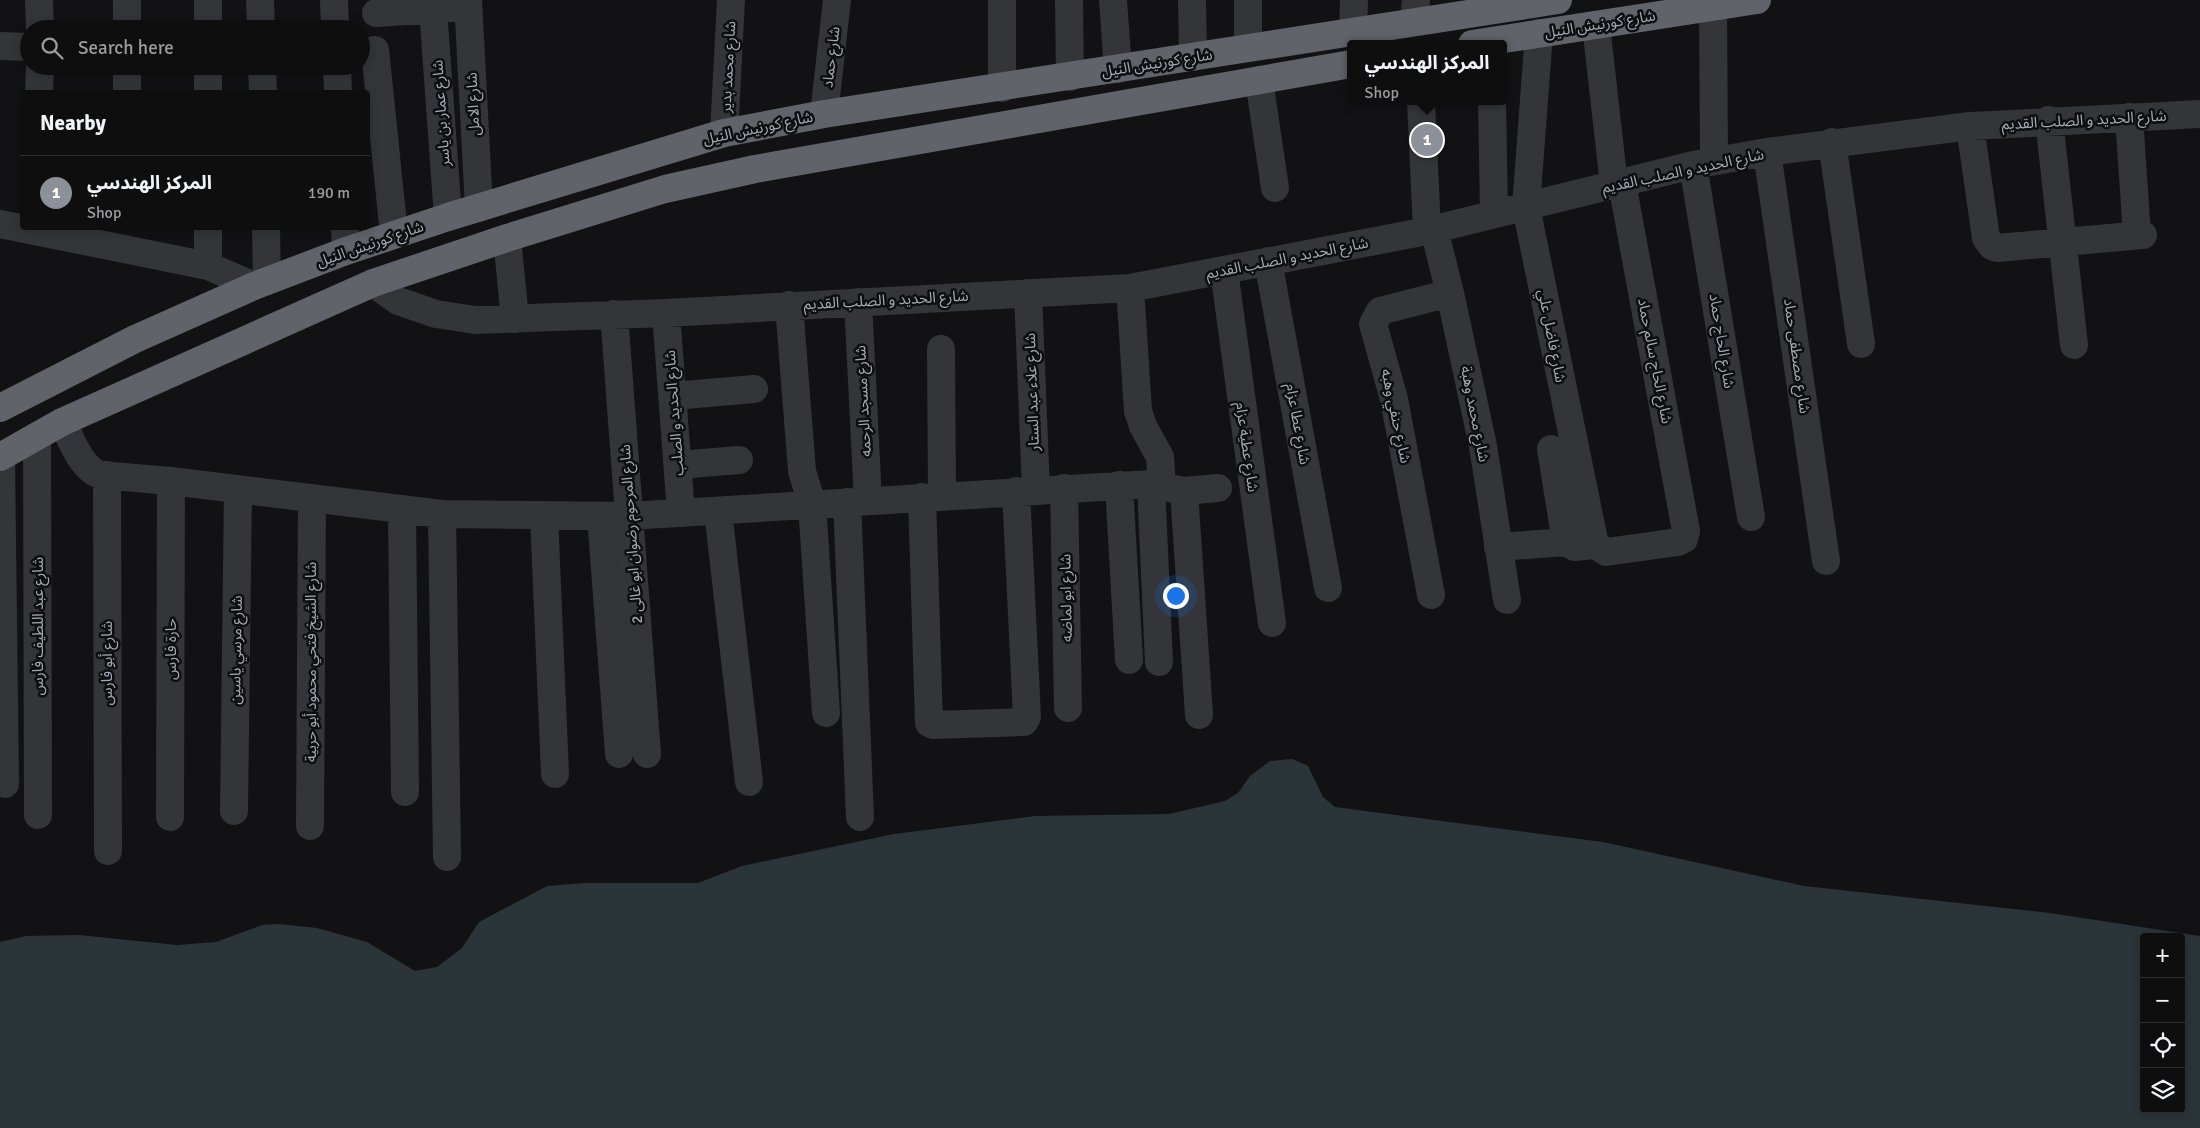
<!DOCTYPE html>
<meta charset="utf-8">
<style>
body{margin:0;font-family:Signika,"Noto Sans Arabic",sans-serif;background:#1c1c1d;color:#f1f3f6}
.controls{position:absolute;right:15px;bottom:15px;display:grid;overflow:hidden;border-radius:5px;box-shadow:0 2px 12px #0003}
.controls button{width:45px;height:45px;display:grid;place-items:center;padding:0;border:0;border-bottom:1px solid #2e2e2f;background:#0e0e0f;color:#f1f3f6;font:25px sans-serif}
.you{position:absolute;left:1175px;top:595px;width:18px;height:18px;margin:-12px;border:4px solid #fff;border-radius:50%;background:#1a73e8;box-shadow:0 0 0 8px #1a73e833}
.badge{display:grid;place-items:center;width:32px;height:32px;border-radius:50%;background:#8c9099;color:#fff;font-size:16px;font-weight:700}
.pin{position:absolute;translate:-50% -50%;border:2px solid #fff;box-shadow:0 1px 5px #0006}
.popup{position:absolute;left:1347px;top:40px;width:160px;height:65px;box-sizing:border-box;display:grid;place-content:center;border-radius:5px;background:#0e0e0f;filter:drop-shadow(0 1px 4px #0005);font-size:16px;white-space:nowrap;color:#9b9c9e}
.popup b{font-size:19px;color:#f1f3f6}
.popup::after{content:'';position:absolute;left:50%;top:100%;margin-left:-10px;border:10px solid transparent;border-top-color:#0e0e0f}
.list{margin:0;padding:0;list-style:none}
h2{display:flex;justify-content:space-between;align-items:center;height:65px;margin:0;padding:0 20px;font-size:21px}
h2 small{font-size:16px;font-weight:400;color:#9b9c9e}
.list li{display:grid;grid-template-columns:32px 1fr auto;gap:15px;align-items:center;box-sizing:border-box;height:75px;padding:0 20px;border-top:1px solid #2e2e2f}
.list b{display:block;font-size:19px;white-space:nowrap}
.list p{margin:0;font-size:16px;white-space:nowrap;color:#9b9c9e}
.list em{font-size:16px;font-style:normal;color:#9b9c9e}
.icon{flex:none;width:28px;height:28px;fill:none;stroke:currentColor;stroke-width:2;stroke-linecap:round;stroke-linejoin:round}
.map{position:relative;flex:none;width:2200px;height:1128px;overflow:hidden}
.search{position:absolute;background:#0e0e0f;box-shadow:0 2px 12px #0003;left:20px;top:20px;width:350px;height:55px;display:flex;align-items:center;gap:12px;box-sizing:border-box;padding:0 18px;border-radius:28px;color:#9b9c9e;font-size:19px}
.panel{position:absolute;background:#0e0e0f;box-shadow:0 2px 12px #0003;left:20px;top:90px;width:350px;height:140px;border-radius:5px}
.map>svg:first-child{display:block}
.water{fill:#2b3439;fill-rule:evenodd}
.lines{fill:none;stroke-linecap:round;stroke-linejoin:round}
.minor{stroke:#343539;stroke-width:28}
.highway{stroke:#60636a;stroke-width:28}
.labels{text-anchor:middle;stroke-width:5;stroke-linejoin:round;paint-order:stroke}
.street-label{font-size:15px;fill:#a4aab4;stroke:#0d0e0f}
</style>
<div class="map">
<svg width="2200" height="1128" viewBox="0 0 2200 1128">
<rect width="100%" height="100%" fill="#121214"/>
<!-- water -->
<path class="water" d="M1292 759 1308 766 1323 797 1335 807 1603 842 1804 886 2050 913 2200 936V1128H0V942L26 936 79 935 177 945 216 942 262 925 279 924 317 928 367 942 415 971 437 967 462 948 479 922 547 886 585 883H698L742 866 894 834 1035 816 1169 814 1225 801 1238 793 1250 776 1270 761ZM2144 937H2181V1109H2144Z"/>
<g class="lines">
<!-- minor -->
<path class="minor" d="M39 0 40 29
M127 0V29
M260 0 261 29
M334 0 335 29
M468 0 479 208
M1002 0V88
M1069 0 1070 77
M1113 0 1118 69
M1192 0 1193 57
M1248 0V48
M1713 7 1714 161
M433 9 448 217
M376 13 452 8
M1414 22 1416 0
M1596 25 1614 185
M208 29V0
M1353 32 1354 0
M1539 33 1526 207 1595 545 1606 552 1678 542 1684 539 1686 531 1622 183
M0 46 29 47
M375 50 394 234
M127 66V92
M262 66 263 92
M337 66 338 92
M1259 80 1275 188
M39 92 40 66
M208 92V66
M1421 101 1427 231
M1492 101 1494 214
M824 114 837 0
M2129 117 2137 235
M2049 120 2074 345
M1970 126 1986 238 1992 246 1997 248 2143 235
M724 133 731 0
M1832 142 1861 344
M1767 152 1826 561
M1693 165 1751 517
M0 224 208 266 254 286
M266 228 267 281
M345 228 346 251
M1434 229 1450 293 1483 446 1507 600
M507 238 515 319
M1268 261 1328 588
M208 266V228
M1224 270 1272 623
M373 283 398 301 436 314 475 320 666 313 1130 288 1427 231 1693 165 1767 152 1970 126 2200 114
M1130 288 1138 411 1143 426 1160 457 1162 485
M1028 293 1036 490
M858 302 868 501
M789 305 802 471 812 504 826 713
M666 313 681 513
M614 314 647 754
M941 349 942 496
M673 396 754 389
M62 422C72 440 80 467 100 475L171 481 442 514 629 516 1151 484 1184 491 1218 488
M37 436 38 815
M1551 449 1566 542 1574 547 1595 545
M1 457 5 784
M678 465 739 460
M107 475 108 851
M1151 484 1159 662
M1119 485 1129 660
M1064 488 1068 708
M1184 491 1199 715
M922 497 929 723 933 725 1024 722 1027 717 1016 491
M847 502 860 817
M402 510 405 792
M718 511 749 782
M442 514 447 857
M544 515 555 774
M601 516 619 754
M1498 547 1566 542
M1431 595 1394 399 1373 324 1380 311 1450 293
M234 811 238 489
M170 817 171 481
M310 826 312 498"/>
<!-- highway -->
<path class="highway" d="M1472 44 1757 0
M0 408 135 339 254 286 346 251 448 217 724 133 824 114 1558 0
M0 457 62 422 373 283 507 238 665 189 755 169 1351 64"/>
</g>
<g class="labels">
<!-- street labels -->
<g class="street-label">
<text transform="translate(1600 24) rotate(-9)" y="5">شارع كورنيش النيل</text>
<text transform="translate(831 57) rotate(-83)" y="5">شارع حماد</text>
<text transform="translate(1157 63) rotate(-9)" y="5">شارع كورنيش النيل</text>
<text transform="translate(728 67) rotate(-87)" y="5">شارع محمد بدير</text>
<text transform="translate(473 104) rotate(-93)" y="5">شارع الامل</text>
<text transform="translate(441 113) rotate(-94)" y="5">شارع عمار بن ياسر</text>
<text transform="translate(2084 120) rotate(-3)" y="5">شارع الحديد و الصلب القديم</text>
<text transform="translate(758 128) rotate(-12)" y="5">شارع كورنيش النيل</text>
<text transform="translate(1683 171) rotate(-12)" y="5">شارع الحديد و الصلب القديم</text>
<text transform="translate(370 244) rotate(-19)" y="5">شارع كورنيش النيل</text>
<text transform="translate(1287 258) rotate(-11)" y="5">شارع الحديد و الصلب القديم</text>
<text transform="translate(886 300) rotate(-3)" y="5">شارع الحديد و الصلب القديم</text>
<text transform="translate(1552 336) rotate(79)" y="5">شارع فاضل علي</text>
<text transform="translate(1722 341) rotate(81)" y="5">شارع الحاج حماد</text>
<text transform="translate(1797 356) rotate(82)" y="5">شارع مصطفى حماد</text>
<text transform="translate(1655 361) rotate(79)" y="5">شارع الحاج سالم حماد</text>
<text transform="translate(1032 392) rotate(-92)" y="5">شارع علاء عبد الستار</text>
<text transform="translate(863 401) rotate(-93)" y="5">شارع مسجد الرحمه</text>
<text transform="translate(674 413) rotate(-94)" y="5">شارع الحديد و الصلب</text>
<text transform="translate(1475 414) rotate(79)" y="5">شارع محمد وهبة</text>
<text transform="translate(1396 416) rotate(78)" y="5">شارع حنفي وهبه</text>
<text transform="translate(1298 424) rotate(80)" y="5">شارع عطا عزام</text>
<text transform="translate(1247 447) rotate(82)" y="5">شارع عطية عزام</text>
<text transform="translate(631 534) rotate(-94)" y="5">شارع المرحوم رضوان ابو غالى 2</text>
<text transform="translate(1066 598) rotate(-91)" y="5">شارع ابو لماضه</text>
<text transform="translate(38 626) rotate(-90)" y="5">شارع عبد اللطيف فارس</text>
<text transform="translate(171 649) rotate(-90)" y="5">حارة فارس</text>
<text transform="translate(236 650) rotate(-89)" y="5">شارع مرسي ياسين</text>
<text transform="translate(311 662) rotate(-90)" y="5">شارع الشيخ فتحي محمود أبو حربية</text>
<text transform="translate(107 663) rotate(-90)" y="5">شارع أبو فارس</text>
</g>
</g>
</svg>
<div class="controls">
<button>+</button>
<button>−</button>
<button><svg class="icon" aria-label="locate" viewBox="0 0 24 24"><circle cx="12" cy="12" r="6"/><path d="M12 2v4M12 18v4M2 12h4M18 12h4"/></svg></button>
<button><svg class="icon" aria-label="layers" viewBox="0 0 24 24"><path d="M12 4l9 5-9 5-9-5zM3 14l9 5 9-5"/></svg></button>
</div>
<div class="you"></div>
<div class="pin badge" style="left:1427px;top:140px">1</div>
<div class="popup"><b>المركز الهندسي</b>Shop</div>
<div class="search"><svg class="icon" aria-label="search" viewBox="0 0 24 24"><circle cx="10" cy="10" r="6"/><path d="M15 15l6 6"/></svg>Search here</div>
<section class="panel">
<h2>Nearby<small></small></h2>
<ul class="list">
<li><span class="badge">1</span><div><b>المركز الهندسي</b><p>Shop</p></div><em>190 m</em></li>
</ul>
</section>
</div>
